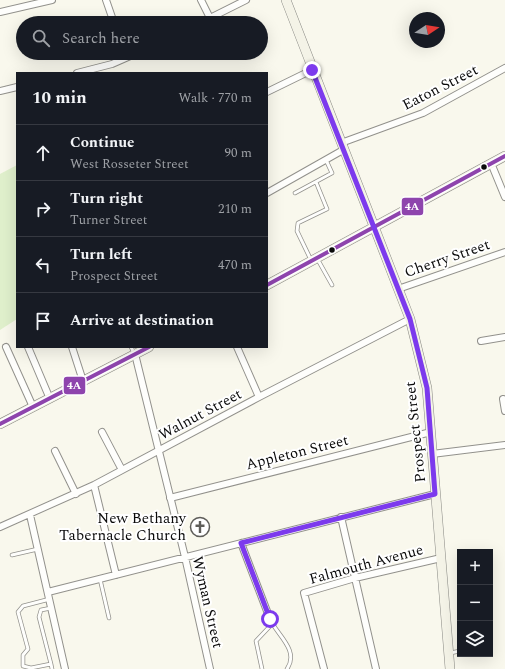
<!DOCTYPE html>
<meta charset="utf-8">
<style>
body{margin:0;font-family:Spectral,serif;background:#20242c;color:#f1f3f6}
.controls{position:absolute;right:12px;bottom:12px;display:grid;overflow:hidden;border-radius:0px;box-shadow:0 4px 16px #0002}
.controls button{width:36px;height:36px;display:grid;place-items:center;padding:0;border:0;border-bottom:1px solid #363941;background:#171b24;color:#f1f3f6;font:20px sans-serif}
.compass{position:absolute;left:409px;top:12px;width:36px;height:36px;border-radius:50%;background:#171b24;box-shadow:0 4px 16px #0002;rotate:78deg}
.stop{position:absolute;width:12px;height:12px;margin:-9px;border:3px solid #7c3aed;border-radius:50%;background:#fff}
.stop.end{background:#7c3aed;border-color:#fff;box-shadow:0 1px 4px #0008}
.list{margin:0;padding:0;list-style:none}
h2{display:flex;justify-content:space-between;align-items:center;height:52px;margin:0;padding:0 16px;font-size:17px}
h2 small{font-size:13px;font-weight:400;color:#9ea1a6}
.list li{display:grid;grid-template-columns:26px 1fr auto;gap:12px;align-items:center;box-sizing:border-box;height:56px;padding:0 16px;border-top:1px solid #363941}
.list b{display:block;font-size:15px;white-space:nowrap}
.list p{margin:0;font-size:13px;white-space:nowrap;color:#9ea1a6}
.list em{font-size:13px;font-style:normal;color:#9ea1a6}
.icon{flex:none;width:22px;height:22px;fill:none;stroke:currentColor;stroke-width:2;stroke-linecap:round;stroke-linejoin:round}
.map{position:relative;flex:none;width:505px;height:669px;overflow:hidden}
.search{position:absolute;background:#171b24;box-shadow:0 4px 16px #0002;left:16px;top:16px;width:252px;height:44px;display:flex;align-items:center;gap:10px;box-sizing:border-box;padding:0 14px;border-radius:22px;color:#9ea1a6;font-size:15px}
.panel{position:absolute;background:#171b24;box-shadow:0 4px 16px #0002;left:16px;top:72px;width:252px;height:276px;border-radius:0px}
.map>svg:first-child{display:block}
.green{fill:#e0f0cc}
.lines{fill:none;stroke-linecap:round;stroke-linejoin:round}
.lane-casing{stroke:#92918c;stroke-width:4.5}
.street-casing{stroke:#92918c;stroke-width:8}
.secondary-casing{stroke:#888883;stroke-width:10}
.lane{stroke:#fefefc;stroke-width:3}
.street{stroke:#fefefc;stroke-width:6}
.secondary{stroke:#f4f3e7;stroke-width:9}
.bus-1-casing{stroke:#fff;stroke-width:7}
.bus-1{stroke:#8e44ad;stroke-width:4}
.route{stroke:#7c3aed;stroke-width:5}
.bus-dot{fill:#0a0a0a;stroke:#fff;stroke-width:1.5}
.labels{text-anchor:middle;stroke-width:4;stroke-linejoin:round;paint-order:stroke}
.street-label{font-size:15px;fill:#0a0a0a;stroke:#fff}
.poi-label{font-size:15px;fill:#0a0a0a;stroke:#fff;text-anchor:end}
.line-badge{stroke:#fff;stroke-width:1.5}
.badge-label{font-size:11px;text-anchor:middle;font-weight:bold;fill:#fff}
</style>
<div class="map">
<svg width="505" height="669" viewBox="0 0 505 669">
<rect width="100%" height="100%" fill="#f9f8ed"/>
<!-- green -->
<path class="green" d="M17 165V319L0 330V174Z"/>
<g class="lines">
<!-- lane casing -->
<g class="lane-casing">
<path id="lane" d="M295 193 332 173 326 160
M311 260 297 231 298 223 327 209 316 182
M318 260 332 285
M131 347 134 353
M12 555 38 549
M100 579 109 618
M50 599 23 606 18 612 28 649 23 655V666L31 668 51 664 52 669
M270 619C276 634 300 650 287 669
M450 653 460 651
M51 664 39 617 41 610 51 608
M262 669 256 641 272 624"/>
</g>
<!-- street casing -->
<g class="street-casing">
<path id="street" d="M106 0 114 23
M201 0 210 18
M0 12 52 0
M200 23 246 0
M77 73 112 64 137 53
M0 91 17 87
M267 92 312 70
M341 143 423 113 505 68
M491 163 505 197
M267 193 343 150
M398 289 505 252
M481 341 505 337
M6 347 33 407
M28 347 50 399
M72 347 83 381
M237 347 259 397
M135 354 185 557 210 669
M503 399 505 411
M102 432 122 470
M55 451 76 494
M432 454 505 445
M94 485 116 575
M170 498 431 432
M30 515 65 669
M341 517 376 669
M0 527 94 485 259 397 410 319
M241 543 270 619
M48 592 435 494
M324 669 304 593 355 578 441 558"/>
</g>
<!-- secondary casing -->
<g class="secondary-casing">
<path id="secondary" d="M286 0 410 319 427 388 450 669
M267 285 505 156
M0 424 149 347"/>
</g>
<!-- lane -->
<use href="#lane" class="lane"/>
<!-- street -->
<use href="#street" class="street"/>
<!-- secondary -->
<use href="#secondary" class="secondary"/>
<!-- bus-1 casing -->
<g class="bus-1-casing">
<path id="bus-1" d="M267 285 505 156
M0 424 149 347"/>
</g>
<!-- bus-1 -->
<use href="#bus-1" class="bus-1"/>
</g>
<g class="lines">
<!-- route -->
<path class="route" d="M270 619 241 543 435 494 427 388 410 319 312 70"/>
</g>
<!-- icons -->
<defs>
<g id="church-ring" transform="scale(1)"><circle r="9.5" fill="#fff" stroke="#5e5d59" stroke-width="1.5"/><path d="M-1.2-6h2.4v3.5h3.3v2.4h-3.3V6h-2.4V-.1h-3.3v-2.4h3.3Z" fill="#5e5d59"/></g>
</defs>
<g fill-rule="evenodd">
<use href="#church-ring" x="200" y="527"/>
</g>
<!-- markers -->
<g class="bus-dot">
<circle cx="484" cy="167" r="3.5"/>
<circle cx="332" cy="250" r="3.5"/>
</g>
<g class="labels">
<!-- street labels -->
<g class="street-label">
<text transform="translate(440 87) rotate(-27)" y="5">Eaton Street</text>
<text transform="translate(447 258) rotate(-19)" y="5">Cherry Street</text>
<text transform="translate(200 414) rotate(-28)" y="5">Walnut Street</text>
<text transform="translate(415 432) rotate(-96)" y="5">Prospect Street</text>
<text transform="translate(297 452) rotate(-14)" y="5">Appleton Street</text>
<text transform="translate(366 564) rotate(-15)" y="5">Falmouth Avenue</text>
<text transform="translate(208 602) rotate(77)" y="5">Wyman Street</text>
</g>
<!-- poi labels -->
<g class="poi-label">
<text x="186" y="523">New Bethany<tspan x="186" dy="17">Tabernacle Church</tspan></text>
</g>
</g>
<g class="line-badge">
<rect x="401" y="197" width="23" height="19" rx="4" fill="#8e44ad"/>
<rect x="63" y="376" width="23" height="19" rx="4" fill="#8e44ad"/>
</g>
<g class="badge-label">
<text x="412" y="210">4A</text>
<text x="74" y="389">4A</text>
</g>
</svg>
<div class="controls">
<button>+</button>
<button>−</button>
<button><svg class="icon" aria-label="layers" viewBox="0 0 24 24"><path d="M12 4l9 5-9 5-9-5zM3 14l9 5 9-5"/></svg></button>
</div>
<svg class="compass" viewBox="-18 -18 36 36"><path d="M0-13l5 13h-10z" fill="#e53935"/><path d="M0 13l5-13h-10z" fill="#9ea1a6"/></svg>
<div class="stop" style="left:270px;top:619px"></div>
<div class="stop end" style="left:312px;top:70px"></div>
<div class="search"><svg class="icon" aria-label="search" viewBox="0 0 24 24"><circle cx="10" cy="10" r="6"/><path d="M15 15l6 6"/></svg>Search here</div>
<section class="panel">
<h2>10 min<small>Walk · 770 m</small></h2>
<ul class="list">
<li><svg class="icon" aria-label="ahead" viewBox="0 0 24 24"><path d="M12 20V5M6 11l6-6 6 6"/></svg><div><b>Continue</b><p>West Rosseter Street</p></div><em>90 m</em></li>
<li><svg class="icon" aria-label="right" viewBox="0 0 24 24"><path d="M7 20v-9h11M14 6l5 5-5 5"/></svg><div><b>Turn right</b><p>Turner Street</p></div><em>210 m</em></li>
<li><svg class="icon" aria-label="left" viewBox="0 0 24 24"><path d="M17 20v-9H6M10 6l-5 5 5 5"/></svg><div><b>Turn left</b><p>Prospect Street</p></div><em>470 m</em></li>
<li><svg class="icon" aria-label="arrive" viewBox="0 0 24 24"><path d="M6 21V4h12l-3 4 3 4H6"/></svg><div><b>Arrive at destination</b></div></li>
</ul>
</section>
</div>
